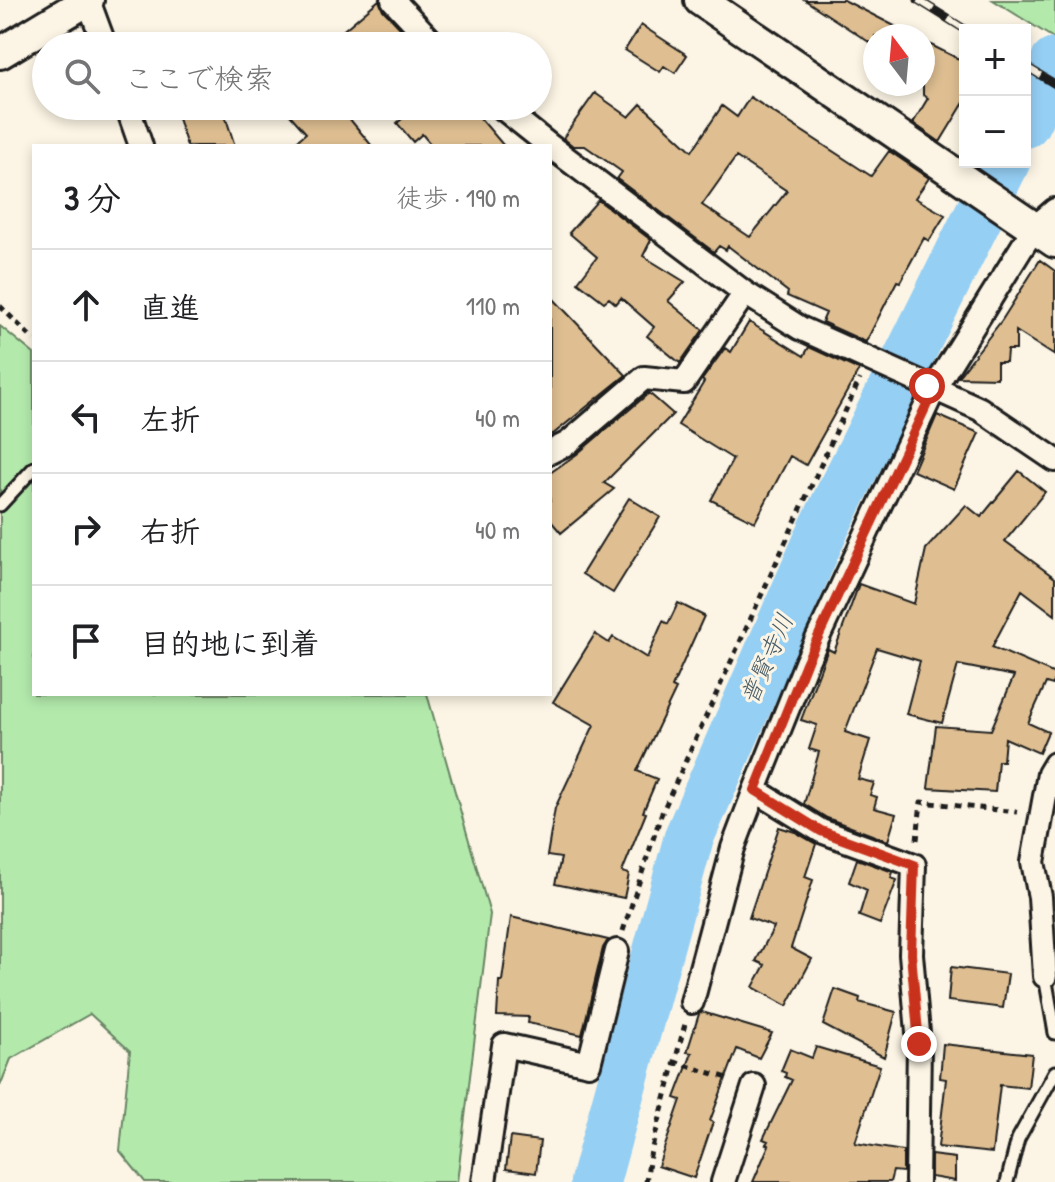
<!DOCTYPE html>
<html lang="ja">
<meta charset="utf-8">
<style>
body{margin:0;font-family:"Patrick Hand","Klee One",sans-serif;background:#f6f6f6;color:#202124}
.controls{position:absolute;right:24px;top:24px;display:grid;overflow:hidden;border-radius:0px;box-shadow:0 4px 12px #0003}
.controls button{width:72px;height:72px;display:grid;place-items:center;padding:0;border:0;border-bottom:2px solid #e0e0e0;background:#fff;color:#202124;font:40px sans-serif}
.compass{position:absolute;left:863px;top:24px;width:72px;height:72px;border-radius:50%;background:#fff;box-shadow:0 4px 12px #0003;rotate:344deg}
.stop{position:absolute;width:24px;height:24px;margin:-18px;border:6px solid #c8321e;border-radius:50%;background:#fff}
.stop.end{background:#c8321e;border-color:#fff;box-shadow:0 2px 8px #0008}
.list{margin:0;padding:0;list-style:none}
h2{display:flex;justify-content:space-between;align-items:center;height:104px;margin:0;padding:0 32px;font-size:34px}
h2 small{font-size:26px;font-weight:400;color:#757577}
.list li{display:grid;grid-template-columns:52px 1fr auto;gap:24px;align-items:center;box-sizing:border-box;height:112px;padding:0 32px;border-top:2px solid #e0e0e0}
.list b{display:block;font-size:30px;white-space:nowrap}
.list em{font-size:26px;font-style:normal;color:#757577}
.icon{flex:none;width:44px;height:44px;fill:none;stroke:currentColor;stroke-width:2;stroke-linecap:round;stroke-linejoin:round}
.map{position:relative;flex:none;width:1055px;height:1182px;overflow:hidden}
.search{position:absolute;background:#fff;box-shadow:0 4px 12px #0003;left:32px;top:32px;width:520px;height:88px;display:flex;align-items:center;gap:20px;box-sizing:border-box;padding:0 28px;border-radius:44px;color:#757577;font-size:30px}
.panel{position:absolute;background:#fff;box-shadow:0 4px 12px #0003;left:32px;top:144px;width:520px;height:552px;border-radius:0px}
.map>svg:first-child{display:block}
.green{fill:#b3eaac;stroke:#688364;stroke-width:2}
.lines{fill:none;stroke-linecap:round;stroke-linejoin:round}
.river{stroke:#95cff4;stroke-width:50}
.building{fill:#dfbf92;stroke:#1c1c1c;stroke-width:2;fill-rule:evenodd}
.lane-casing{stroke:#1c1c1c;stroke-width:17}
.street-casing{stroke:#1c1c1c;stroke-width:28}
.secondary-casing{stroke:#1c1c1c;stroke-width:36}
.path{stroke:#1c1c1c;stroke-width:5;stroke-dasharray:6 6;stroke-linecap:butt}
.lane{stroke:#fcf5e5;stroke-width:11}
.street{stroke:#fcf5e5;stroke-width:22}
.secondary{stroke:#fcf5e5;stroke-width:30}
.rail-casing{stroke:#1c1c1c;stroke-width:9}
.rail{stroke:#fcf5e5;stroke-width:6;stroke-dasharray:18;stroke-linecap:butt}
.route{stroke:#c8321e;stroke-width:10}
.labels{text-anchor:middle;stroke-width:6;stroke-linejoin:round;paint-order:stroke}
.water-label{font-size:24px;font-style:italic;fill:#465b68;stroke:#fcf5e5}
</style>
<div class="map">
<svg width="1055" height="1182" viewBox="0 0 1055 1182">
<rect width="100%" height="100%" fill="#fcf5e5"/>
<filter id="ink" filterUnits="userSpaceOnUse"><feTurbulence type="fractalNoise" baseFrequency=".0125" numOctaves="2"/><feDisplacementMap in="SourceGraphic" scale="16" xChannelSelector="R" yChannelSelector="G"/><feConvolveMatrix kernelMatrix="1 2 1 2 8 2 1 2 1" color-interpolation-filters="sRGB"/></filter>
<g filter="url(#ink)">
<!-- green -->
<path class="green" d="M993 0H1055V39Z
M0 326 34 354V694H427L490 914 457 1182H145L120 1151 130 1051 90 1014 11 1059 0 1086Z"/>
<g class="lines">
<!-- river -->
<path class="river" d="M1025 123 1055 63
M595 1182 689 837 823 530 1005 162"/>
</g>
<!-- building -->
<path class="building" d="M379 0 383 10 417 46H325Z
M805 0H844L914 36H875V46Z
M641 25 687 55 675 73 664 66 660 72 625 50Z
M923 41 965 62V101L940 142 913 123 928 98 923 95Z
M595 93 629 117 641 104 692 151 722 106 737 117 750 97 871 176 889 151 929 178 915 198 945 215 929 241 924 238 900 282 897 281 866 342 822 322 826 313 787 296 788 292 728 246 726 250 719 246 714 252 617 179 622 172 585 146H573L563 138ZM736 157 787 191 750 237 702 205Z
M174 106H222L235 146H187Z
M282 106H339L372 146H291L306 133Z
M418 106H470L504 146H432L422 134 413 142 397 123Z
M598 200 651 240 643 256 685 282 668 301 703 330 680 363 647 336 654 327 621 298 616 304 609 298 604 302 578 282 597 257 569 233Z
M1040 260 1055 271V356L1016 331V350H1007L1006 362H997V378L958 377 1002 320Z
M550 295 626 375 552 435 550 432Z
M749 322 804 356 809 347 859 370 806 465 790 456 755 522 711 500 733 459 678 425 704 382 702 380 725 348 731 352Z
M649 393 673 414 604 483 614 489 561 533 550 520V473L577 454Z
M937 415 979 433 954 489 913 471Z
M1019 471 1045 492 1005 541 1055 578V615L1022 590 992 647 1055 674 1053 685 1046 683 1028 723 1048 732 1039 753 1005 738 1003 761H998L995 792 928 788 936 726 991 730 1014 676 958 665 942 723 906 714 920 661 877 648 845 732 870 740 858 779 874 783 870 795 877 797 874 808 896 814 888 841 827 818 804 804 819 752 809 749 817 725 801 720 828 649 834 652 859 584 914 604 926 549 966 505 981 517Z
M629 498 660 517 613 593 582 574Z
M678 603 704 616 672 687 676 689 637 771 657 779 643 812 646 813 622 872 629 874 624 898 555 884 561 858 547 856 555 808 594 725 553 702 595 634 609 643 613 637 647 658 663 621 668 624Z
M779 827 795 832 816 844 805 877 813 880 791 948 812 959 787 1006 753 987 765 965 756 961 774 927 749 918Z
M857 859 893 872 891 878 897 880 880 924 859 916 867 890 849 882Z
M511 917 608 940 603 948 582 1035 528 1023 529 1017 497 1016 499 981H502Z
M951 967 1008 974 1003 1008 948 1001Z
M835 989 860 998 859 1002 896 1012 884 1057 823 1025Z
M702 1012 772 1033 759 1058 737 1049 710 1121 713 1122 694 1178 658 1166 681 1100 675 1098 692 1053 687 1052 699 1014Z
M943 1044 1032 1054 1028 1088 1000 1085 992 1153 938 1147 946 1079 940 1078Z
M816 1047 880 1066 855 1143 903 1151V1172L893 1171 890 1182H753L769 1145 766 1144 768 1141 763 1139 792 1080 785 1077 786 1073 781 1071 790 1049 812 1058Z
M510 1137 540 1141 536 1173 506 1169Z
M931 1155 955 1158V1181L931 1177Z"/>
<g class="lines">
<!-- lane casing -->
<g class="lane-casing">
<path id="lane" d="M0 505 34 468
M1045 976 1055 1033
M1007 1182 1018 1139 1055 1072"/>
</g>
<!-- street casing -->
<g class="street-casing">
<path id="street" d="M88 0 105 46
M393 0 436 46
M127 106 141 146
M500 106 550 146
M550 146 745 293 800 328 980 409 1055 460
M550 452 568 443 644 378 684 382 745 293
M1045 976 1040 897 1033 862 1049 774 1055 764
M692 1002 733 848 755 790
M484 1182 504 1045 589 1064 617 951
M723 1182 754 1086
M917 1182 919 1044 911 954 914 865 821 831 755 790 806 663 934 389 1034 228 1055 210"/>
</g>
<!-- secondary casing -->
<g class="secondary-casing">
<path id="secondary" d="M700 0 1055 242
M0 53 88 0"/>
</g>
<!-- path -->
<path class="path" d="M0 306 34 340
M917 840 921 802 1017 812
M623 931 661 815 860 379
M674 1062 731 1079
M646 1182 650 1155 685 1024"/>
<!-- lane -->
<use href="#lane" class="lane"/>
<!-- street -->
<use href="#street" class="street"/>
<!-- secondary -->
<use href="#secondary" class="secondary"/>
<!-- rail casing -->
<g class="rail-casing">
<path id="rail" d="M918 0 966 30
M1025 66 1055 84"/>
</g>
<!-- rail -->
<use href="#rail" class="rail"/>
</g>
</g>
<g class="lines" filter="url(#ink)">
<!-- route -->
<path class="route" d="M919 1044 911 954 914 865 821 831 755 790 806 663 934 389 927 386"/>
</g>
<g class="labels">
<!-- water labels -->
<g class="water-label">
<text transform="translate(767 659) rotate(-66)" y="8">普賢寺川</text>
</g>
</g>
</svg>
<div class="controls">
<button>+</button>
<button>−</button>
</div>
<svg class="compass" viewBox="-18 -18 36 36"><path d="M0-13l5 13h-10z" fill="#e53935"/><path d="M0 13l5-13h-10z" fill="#757577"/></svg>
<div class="stop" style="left:927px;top:386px"></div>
<div class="stop end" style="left:919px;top:1044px"></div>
<div class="search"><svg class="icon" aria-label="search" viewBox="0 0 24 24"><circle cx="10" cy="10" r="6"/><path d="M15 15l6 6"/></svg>ここで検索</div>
<section class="panel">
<h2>3 分<small>徒歩 · 190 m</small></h2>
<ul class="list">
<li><svg class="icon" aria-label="ahead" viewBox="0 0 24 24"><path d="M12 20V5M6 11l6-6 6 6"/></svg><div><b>直進</b></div><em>110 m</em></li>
<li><svg class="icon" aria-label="left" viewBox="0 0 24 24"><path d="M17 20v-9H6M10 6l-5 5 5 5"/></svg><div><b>左折</b></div><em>40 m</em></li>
<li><svg class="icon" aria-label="right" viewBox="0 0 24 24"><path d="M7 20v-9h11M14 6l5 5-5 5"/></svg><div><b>右折</b></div><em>40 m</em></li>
<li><svg class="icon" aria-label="arrive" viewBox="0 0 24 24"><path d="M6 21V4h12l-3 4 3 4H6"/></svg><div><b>目的地に到着</b></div></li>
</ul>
</section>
</div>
